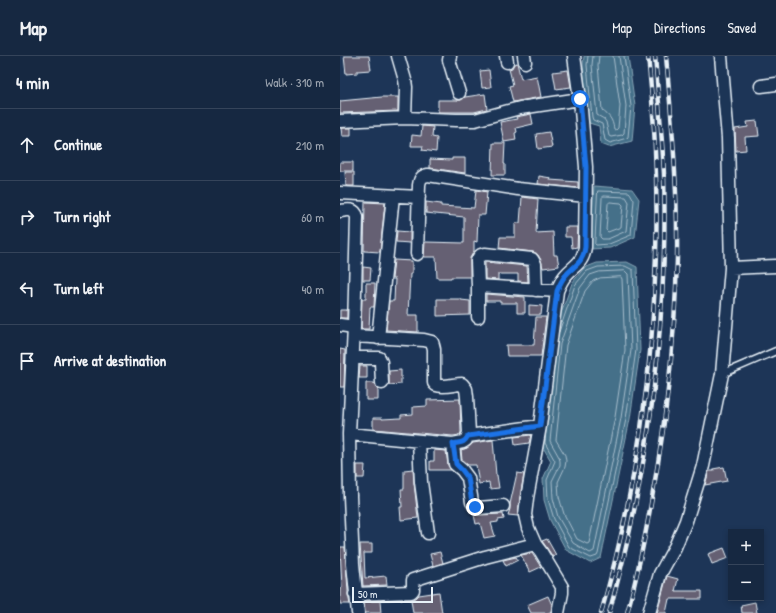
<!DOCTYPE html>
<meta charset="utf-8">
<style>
body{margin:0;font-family:"Patrick Hand",sans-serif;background:#1f3048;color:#f1f3f6}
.controls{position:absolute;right:12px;bottom:12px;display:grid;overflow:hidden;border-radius:0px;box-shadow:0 2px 6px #0003}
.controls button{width:36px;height:36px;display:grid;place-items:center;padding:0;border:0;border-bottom:1px solid #35445a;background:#162841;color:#f1f3f6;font:20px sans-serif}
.scale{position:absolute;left:12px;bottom:10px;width:81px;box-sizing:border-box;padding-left:4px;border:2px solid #e8f1f8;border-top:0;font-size:11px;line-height:14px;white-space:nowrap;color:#e8f1f8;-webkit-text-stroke:3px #1d3557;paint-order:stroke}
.stop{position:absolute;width:12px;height:12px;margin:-9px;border:3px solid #1a73e8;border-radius:50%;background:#fff}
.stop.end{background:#1a73e8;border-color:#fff;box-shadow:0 1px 4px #0008}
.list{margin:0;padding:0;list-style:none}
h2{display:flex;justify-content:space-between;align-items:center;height:52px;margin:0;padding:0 16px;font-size:17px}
h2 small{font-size:13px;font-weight:400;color:#9ea6b1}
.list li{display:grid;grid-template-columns:26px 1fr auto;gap:12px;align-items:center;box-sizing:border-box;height:72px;padding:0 16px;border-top:1px solid #35445a}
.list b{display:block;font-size:15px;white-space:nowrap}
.list em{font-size:13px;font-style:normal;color:#9ea6b1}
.icon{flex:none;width:22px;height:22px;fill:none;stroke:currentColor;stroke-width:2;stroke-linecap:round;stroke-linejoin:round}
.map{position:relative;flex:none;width:436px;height:557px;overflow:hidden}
header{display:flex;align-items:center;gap:24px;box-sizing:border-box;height:56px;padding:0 20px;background:#162841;border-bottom:1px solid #35445a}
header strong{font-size:19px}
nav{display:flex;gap:22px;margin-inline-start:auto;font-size:14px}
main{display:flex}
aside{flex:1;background:#162841}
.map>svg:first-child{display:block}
.water{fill:#457089;stroke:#86a4b5}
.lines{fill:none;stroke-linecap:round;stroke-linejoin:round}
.shore{stroke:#a7bdcc;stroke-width:1}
.building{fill:#656073;stroke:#e8f1f8}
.service-casing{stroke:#e8f1f8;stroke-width:9}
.minor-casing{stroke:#e8f1f8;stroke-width:15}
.service{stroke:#1d3557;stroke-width:6}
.minor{stroke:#1d3557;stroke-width:12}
.rail-casing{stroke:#e8f1f8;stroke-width:4.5}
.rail{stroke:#1d3557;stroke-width:3;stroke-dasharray:9;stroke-linecap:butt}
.route{stroke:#1a73e8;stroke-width:5}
</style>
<header>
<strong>Map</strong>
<nav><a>Map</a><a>Directions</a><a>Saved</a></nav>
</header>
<main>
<aside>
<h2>4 min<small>Walk · 310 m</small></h2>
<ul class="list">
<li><svg class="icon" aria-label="ahead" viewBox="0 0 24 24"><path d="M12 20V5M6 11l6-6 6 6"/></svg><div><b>Continue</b></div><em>210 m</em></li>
<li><svg class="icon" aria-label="right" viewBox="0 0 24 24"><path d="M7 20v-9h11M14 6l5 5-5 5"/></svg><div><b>Turn right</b></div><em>60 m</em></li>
<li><svg class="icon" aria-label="left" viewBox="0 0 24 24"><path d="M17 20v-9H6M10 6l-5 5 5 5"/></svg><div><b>Turn left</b></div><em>40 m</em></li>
<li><svg class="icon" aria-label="arrive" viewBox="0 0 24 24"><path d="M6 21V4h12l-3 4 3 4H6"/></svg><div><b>Arrive at destination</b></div></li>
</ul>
</aside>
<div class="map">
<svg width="436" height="557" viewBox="0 0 436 557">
<rect width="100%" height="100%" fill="#1d3557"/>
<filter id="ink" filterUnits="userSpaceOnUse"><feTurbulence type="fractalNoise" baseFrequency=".025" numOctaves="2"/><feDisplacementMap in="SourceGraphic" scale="8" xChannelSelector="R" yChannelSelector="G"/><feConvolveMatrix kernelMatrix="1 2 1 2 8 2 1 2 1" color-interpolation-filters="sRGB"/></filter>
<g filter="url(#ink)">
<!-- water -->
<path class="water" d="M244 0H288L295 50 292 85 269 91 261 88 259 70 249 67 248 62 243 8Z
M254 130 292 133 299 143 295 181 270 192 250 193Z
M287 206 297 211 300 294 290 363 261 502 250 507 226 494 210 464 204 444 203 423 211 405 201 388 211 285 232 227 244 212 257 207Z"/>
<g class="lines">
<!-- shore -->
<path class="shore" d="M248 0 247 9 252 61 253 64 262 68 265 84 270 87 287 82 288 81 291 50 284 0
M253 0 252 9 257 59 264 63 266 66 269 80 271 81 282 79 284 77 286 50 279 0
M259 0 258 9 262 54C270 61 272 62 274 73L276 74 278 72 280 50 273 0
M258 135 289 136 290 137 294 144 291 179 269 188 256 189 255 188Z
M264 140 286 141 289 146 286 175 268 183H262L260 181 262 142Z
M270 146 281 147 283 149 281 171 268 176 266 174 268 148Z
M285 215 288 218 291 294 281 362 254 495 250 497 233 487 218 461 213 442 212 425 220 409V405L219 401 210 385 220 288 240 232 250 219 259 216Z
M281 221 282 223 285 294 275 361 249 487 247 488 237 483 224 458 219 441 218 426 225 411 226 405 225 399 216 384 226 289 245 235 253 225 260 222Z
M206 374 205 387 215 405 207 424 208 443 214 463 229 491 251 502 257 500 258 498 286 363 296 294 293 214 285 210 258 211 247 215 235 229 219 276"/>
</g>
<!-- building -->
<path class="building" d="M4 0H29L31 14 17 15V17L6 18Z
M177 7 181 23 197 20 201 41 173 46 169 30 173 29 169 13 172 12 174 8Z
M149 14 151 31 142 32 140 15Z
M228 14 231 31 216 33 213 16Z
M145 38 147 53 134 56H98V44H121L125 41Z
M42 41H58V55L0 57V45Z
M191 58 193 68 176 72 177 76 175 77 176 84 164 86 160 66 177 63 176 61Z
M417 65 419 80 405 81 406 94 396 95 395 73 408 71 407 66Z
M82 70 93 71 92 81 97 82 96 96 82 94 83 90H71L72 79 81 80Z
M1 72H11V80H2Z
M209 76 212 91 198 93 196 78Z
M153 87H165L164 108H165V119H152Z
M112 102H125V117L90 112V103L112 104Z
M0 106H13V115H0Z
M5 116H14V130H6Z
M199 120 211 122 210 124 238 126V132L198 128Z
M136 134 147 136 145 159H138L137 186 134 185V195L130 202V221H111V222H97L96 201H84L85 186 124 187V161L86 157V146L101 148V150L134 152Z
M182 141 198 143 196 177 213 176 214 199H217L219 210 203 212 201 204 198 199 193 196 159 192 160 181H175V167H180Z
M25 146 45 147 40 196 24 195Z
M225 171H238L237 191 232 192 231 181H225Z
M57 175 70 176V187L56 186Z
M54 204 72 205V218H70L68 259H78V276L46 274 49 245H54L55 223H52Z
M145 206 187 210 188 226 178 225V218H158V224L145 223Z
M23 211 31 212 30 224H23Z
M26 227H35L34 251H30L29 273H21L22 243H26Z
M146 238 185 241V257H177V247H160V245H146Z
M97 243H121V244L130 245V259L97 260Z
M189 249 202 250 201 259H189Z
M0 254H7V262H0Z
M196 261H206L201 300H167L166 289H194Z
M0 293 5 294 4 331H0Z
M20 310H27V322H19Z
M61 314V328L49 329V315Z
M26 327H34L36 331 38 333V344H26Z
M120 343 121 376 120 379 113 380 33 373V362H42V363L61 362V359L73 358V351L87 350V344Z
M191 379 189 387 175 389 174 381Z
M153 384 156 419H157L159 432 150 433 149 426 139 428 136 409H128L122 404 121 394 127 392 133 387Z
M94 394 106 395 108 409 111 414H90V405H94Z
M17 409H25L24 422H17Z
M384 411 387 425 365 429 369 415H374L373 413Z
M73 413 74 427 78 462 61 464 60 451H62L61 433H64V414Z
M177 417 184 418 180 441 178 460 168 459 170 453V448Z
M163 458 164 463 158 464V466L151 467 155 480 144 482 140 467 136 468 134 459H139Z
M207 483 216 499 213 501 202 485Z
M20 488H32V497H24L25 522 46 520 47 529 23 530Z
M0 491H5L8 535V539L10 548H0V533L2 532Z
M384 492 388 502 372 508 368 498Z
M100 496 103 507 93 510 90 498Z
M192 497 201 511 190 516 181 499Z
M176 501 178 504 166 510 163 504Z
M327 520 338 523 335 535H362V543H329L326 557H317Z
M99 536 102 557H73L71 544 76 542 79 539Z
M208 540 212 549 211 556 207 557H191L187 549Z
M24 545H40L41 557H25Z
M415 546 417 557H402L401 549Z"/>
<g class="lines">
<!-- service casing -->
<g class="service-casing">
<path id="service" d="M382 318 436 295"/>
</g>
<!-- minor casing -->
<g class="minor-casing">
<path id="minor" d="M58 0 65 24 66 31 65 62
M110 0 109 4 119 37
M166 0 167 6
M184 0 185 6
M421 30 436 28
M0 65 65 62 116 64H135L180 52 240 43
M0 137 79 141
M0 155C7 154 15 152 17 161L14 271 9 378 10 440 13 508 18 557
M77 198 79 129C80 122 82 120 88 119L178 133 246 140
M391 212 436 210
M138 230 217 235
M138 261V230L137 205 139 201 141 199 145 198 192 203 195 208 196 234
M0 269 14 271
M14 280 84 284 92 286 93 289 94 293V327L96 329C104 332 114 328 122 328L126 333 127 341 129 377 126 384 123 386 113 388
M38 282 53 140
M13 302H39L41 306 42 327
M9 378 101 387 113 388 115 408 122 414 128 422 132 446 135 451 138 452 163 450
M128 380 200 370
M79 385 81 426 88 477
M15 538 71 536 73 534V524L145 501 195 488
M218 557 222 537V531L201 496 195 488 188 472 185 459 187 442 200 370 217 235C219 230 221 225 225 220 234 209 243 208 245 191L246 111 240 43 234 0
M309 557 320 518 335 491 346 465 363 410 382 318 391 212 388 82 381 0"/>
</g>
<!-- service -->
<use href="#service" class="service"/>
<!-- minor -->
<use href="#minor" class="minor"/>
<!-- rail casing -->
<g class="rail-casing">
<path id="rail" d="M261 557C313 377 328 186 308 0
M269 557C309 417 328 264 324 118 322 78 318 39 315 0
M287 557C298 517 306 477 313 436 327 359 335 281 337 202 338 134 332 67 326 0"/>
</g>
<!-- rail -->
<use href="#rail" class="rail"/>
</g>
</g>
<g class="lines" filter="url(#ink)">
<!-- route -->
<path class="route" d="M135 451 132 446 128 422 122 414 116 408 113 388C120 386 124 388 128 380L200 370 217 235C219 230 221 225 225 220 234 209 243 208 245 191L246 111 240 43"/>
</g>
</svg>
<div class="controls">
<button>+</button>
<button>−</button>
</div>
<div class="scale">50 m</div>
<div class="stop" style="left:240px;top:43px"></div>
<div class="stop end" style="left:135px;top:451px"></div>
</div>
</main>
